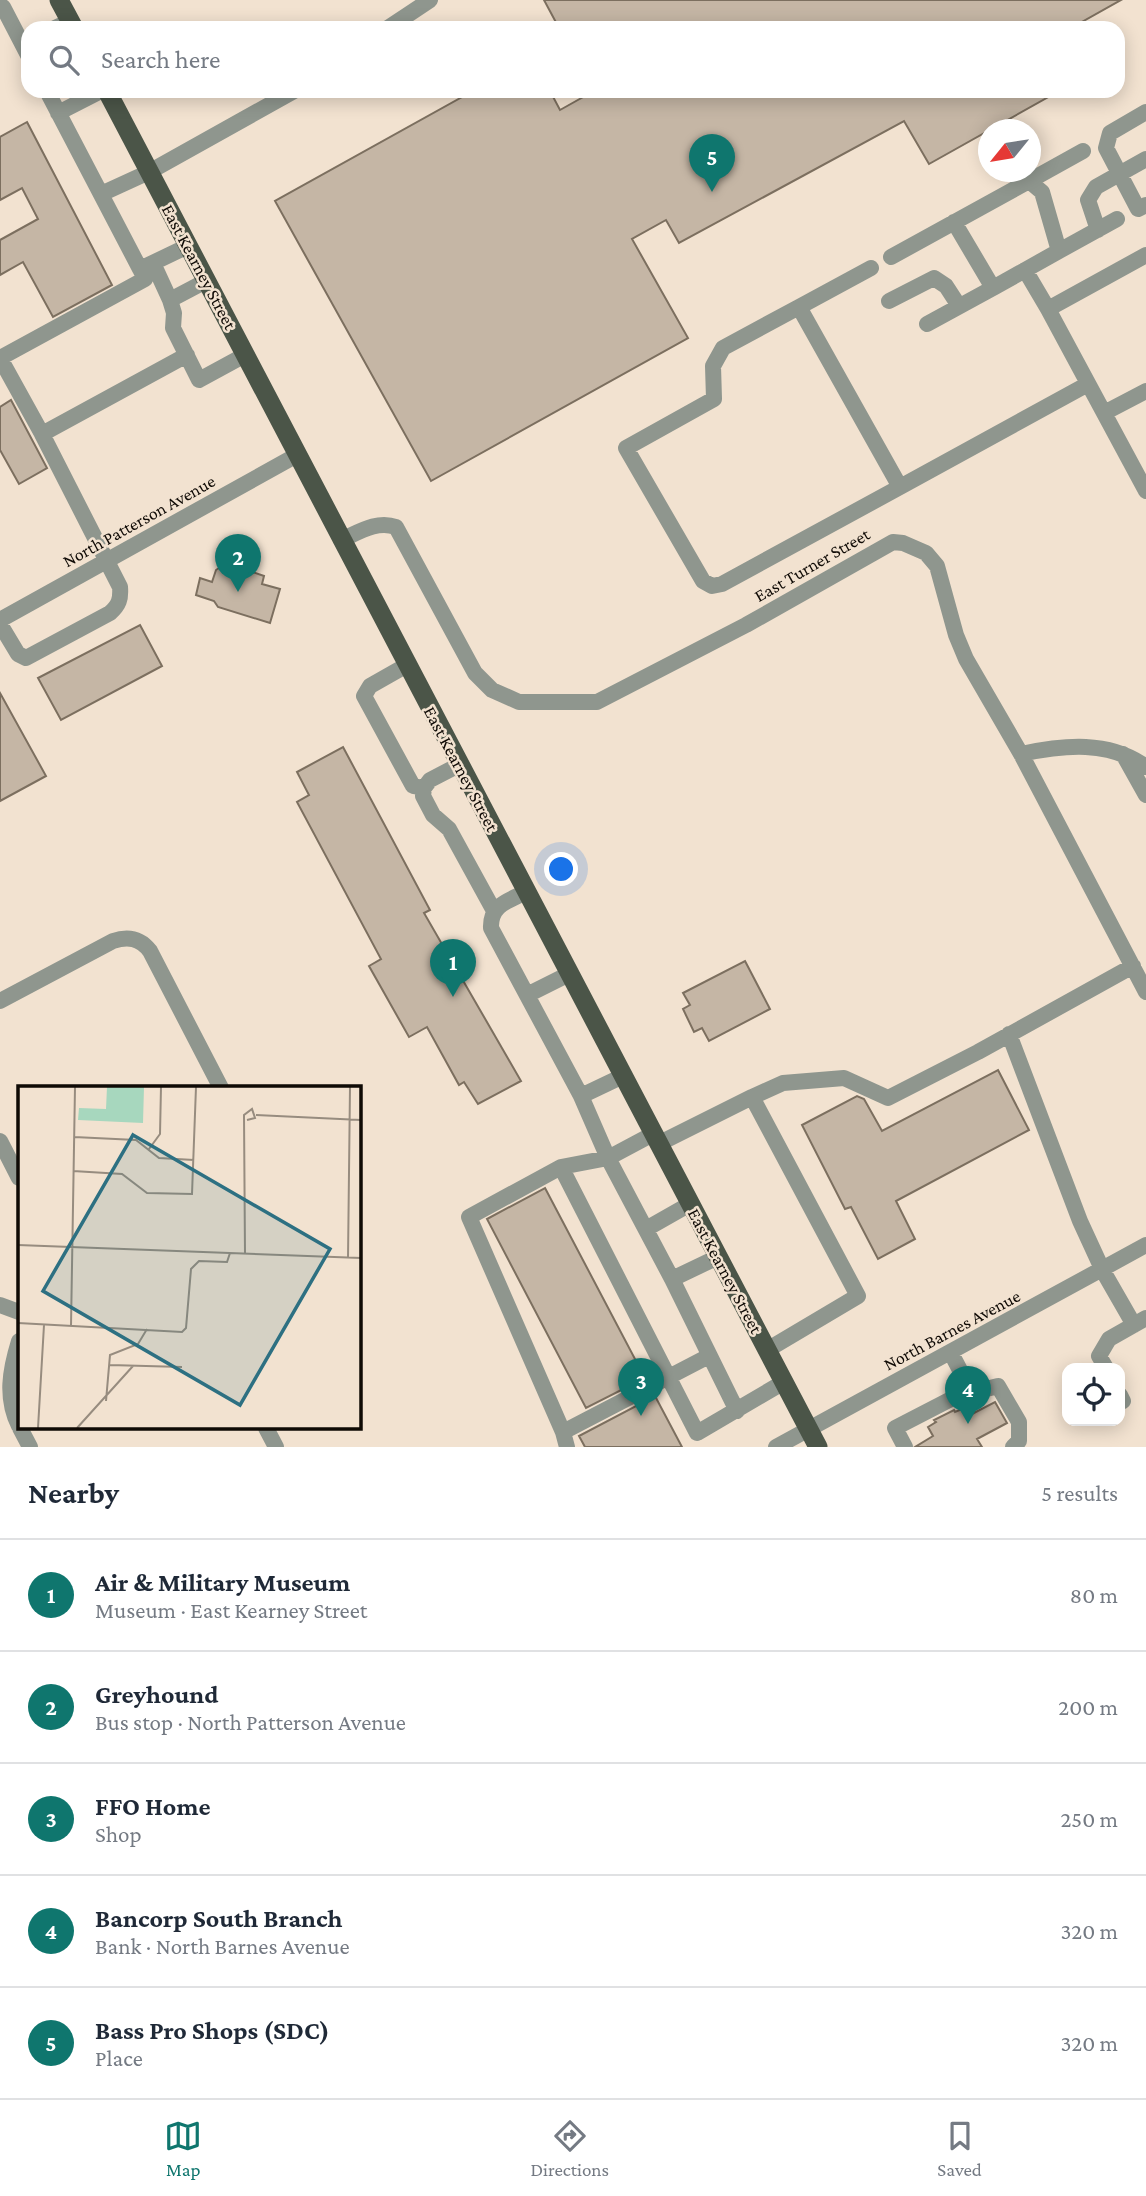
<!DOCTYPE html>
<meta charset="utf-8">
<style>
body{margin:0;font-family:"Crimson Pro",serif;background:#f2f2f3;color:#1f2937}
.controls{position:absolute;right:21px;bottom:21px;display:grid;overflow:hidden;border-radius:14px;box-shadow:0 4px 18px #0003}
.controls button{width:63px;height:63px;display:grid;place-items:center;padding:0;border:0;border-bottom:2px solid #e0e1e3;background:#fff;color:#1f2937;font:35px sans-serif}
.compass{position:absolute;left:978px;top:119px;width:63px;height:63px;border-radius:50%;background:#fff;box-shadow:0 4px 18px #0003;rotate:240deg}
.you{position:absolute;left:562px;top:870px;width:24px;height:24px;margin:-18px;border:5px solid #fff;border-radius:50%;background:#1a73e8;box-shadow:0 0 0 10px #1a73e833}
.badge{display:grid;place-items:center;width:46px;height:46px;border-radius:50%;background:#0f766e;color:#fff;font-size:23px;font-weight:700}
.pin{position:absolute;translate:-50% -58px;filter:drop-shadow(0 2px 4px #0008)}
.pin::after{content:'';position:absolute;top:37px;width:24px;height:21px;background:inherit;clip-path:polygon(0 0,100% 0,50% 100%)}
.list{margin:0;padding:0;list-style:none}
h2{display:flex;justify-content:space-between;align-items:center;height:91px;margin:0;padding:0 28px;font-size:30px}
h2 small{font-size:23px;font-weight:400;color:#747a83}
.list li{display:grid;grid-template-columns:46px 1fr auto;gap:21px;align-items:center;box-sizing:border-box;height:112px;padding:0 28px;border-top:2px solid #e0e1e3}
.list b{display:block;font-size:26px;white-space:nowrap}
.list p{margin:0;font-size:23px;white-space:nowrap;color:#747a83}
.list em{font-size:23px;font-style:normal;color:#747a83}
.icon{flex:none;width:38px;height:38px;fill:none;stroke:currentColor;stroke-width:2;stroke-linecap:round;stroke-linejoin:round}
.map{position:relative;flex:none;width:1146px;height:1447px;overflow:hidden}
.search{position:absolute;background:#fff;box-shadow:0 4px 18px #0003;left:21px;right:21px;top:21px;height:77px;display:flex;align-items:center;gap:18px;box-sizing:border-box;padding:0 24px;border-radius:21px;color:#747a83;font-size:26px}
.sheet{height:651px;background:#fff}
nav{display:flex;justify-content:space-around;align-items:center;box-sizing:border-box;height:98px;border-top:2px solid #e0e1e3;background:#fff;font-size:19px;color:#747a83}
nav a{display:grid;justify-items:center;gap:4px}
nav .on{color:#0f766e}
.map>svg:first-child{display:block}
.building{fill:#c5b6a5;stroke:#7c6f5f;stroke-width:2}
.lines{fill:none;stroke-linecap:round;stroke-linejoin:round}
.minor{stroke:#8f968e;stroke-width:16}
.major{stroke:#4b5548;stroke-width:19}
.labels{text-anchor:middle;stroke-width:5;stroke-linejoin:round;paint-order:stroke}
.street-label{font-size:18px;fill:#0f0a05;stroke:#f2e2d0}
.inset-road{fill:none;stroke:#978c7f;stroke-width:2}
.view{fill:#2d7082;fill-opacity:0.15;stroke:#2d7082;stroke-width:3.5}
.inset-edge{fill:none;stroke:#0f0a05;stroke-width:3.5}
</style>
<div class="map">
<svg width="1146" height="1447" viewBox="0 0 1146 1447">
<rect width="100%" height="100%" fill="#f2e2d0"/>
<!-- building -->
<path class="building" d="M544 0H1121L1071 28H559Z
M473 91H550L560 110 594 91H1059L929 164 904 121 679 243 666 220 632 239 688 338 431 481 275 201Z
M27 122 112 285 53 317 23 262 0 275V240L38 219 22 188 0 200V137Z
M11 400 47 468 19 484 0 450V407Z
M223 565 234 569 235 566 264 576 262 584 280 589 270 623 218 607 214 601 196 595 200 578 212 582 216 570Z
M140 625 162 666 61 720 38 678Z
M0 693 46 776 0 801Z
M343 747 430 910 424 913 521 1081 478 1104 464 1082 459 1085 427 1027 409 1037 369 966 381 959 297 802 309 795 297 772Z
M745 961 770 1009 709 1041 702 1028 694 1032 683 1009 690 1005 683 993Z
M998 1070 1029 1130 896 1201 915 1239 878 1259 851 1207 845 1209 802 1125 857 1096 864 1099 882 1131Z
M545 1188 645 1378 586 1408 487 1219Z
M655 1396 682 1447H585L579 1436Z
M995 1402 1007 1423 977 1439 982 1447H915L933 1436 928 1427 936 1422 934 1420 954 1410 955 1412 962 1409 964 1412 970 1409 972 1414Z"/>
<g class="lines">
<!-- minor -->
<path class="minor" d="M3 7 28 55
M55 28 70 21
M388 28 430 0
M47 91 140 269 188 246
M1146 112 1110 133 1106 148 1138 209 1146 205
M58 113 101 91
M1029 181 1083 151
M101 194 149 172 294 91
M1098 230 1088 200 1096 187 1146 159
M1059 251 1117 219
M1146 255 1048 309 1146 491
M891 257 1029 181 1042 192 1059 251 993 288 954 222
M153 263 170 300 174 313 173 328 199 380 245 355
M1025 270 1048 309
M170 300 206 281
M889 301 934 278 946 286 959 306
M799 307 871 268
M927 324 993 288
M0 358 145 279 140 269
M0 358 42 434
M1104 413 1146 391
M900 487 722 584 712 586 703 581 626 448 714 399 713 366 723 348 799 307 900 487 1088 384
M341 540C359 532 377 520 396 527L475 673 492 690 519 702H597L746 625 893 542 903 543 926 553 937 566 956 635 966 659 1021 754 1146 992
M0 620 297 455
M0 624 18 654 26 658 110 613C119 605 121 599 120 587L42 434 187 355
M407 665 370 686 364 696 413 786 424 788
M1021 754C1064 745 1109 740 1146 767
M1123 754 1146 795
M459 765 430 780 424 788 423 796 433 815 449 829 494 911
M526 892C508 901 490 905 491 928L581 1096 608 1158 672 1279 737 1411
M527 995 569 974
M0 1001 113 941C128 936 140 938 150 951L221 1088
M1009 1034 1080 1221 1103 1271 1134 1325
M581 1096 623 1076
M752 1097 783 1083 844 1078 888 1098 978 1052 1133 966
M653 1134 608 1158 561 1167 697 1433 784 1382
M0 1141 19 1178
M658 1144 752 1097 858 1296 767 1350
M561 1167 469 1217 563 1432
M646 1229 690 1204
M672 1279 718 1257
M0 1305 19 1312
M19 1341C10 1370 5 1398 19 1426
M951 1353 972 1393
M1106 1368 1099 1356 1109 1339 1146 1318
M1120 1395 1123 1401
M20 1428 30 1447
M266 1428 276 1447
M567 1447 563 1432 709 1356
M776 1447 1146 1245
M905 1447 895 1428 955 1397 998 1386 1019 1422V1441L1013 1447"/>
<!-- major -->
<path class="major" d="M59 0 74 28
M107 91 818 1447"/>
</g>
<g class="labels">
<!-- street labels -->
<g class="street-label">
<text transform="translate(199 267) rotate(62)" y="6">East Kearney Street</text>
<text transform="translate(139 521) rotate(-29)" y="6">North Patterson Avenue</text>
<text transform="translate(812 565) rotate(-30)" y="6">East Turner Street</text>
<text transform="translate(461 769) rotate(62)" y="6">East Kearney Street</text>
<text transform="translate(725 1271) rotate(62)" y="6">East Kearney Street</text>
<text transform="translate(952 1330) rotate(-28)" y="6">North Barnes Avenue</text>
</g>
</g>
<!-- overview -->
<g transform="translate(18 1086)">
<rect width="343" height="343" fill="#f2e2d0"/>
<path d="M89 1H126L125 37 60 34 61 22 88 23Z" fill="#a7d7be"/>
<path class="inset-road" d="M238 29 343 34M56 51 118 54 141 72 176 74M131 63 142 48 143 1M55 85 104 88 129 107 174 108 178 1M0 159 343 172M227 168 226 29 234 23 237 32 229 34M330 172 332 1M0 237 164 246 168 242 173 183 181 175 209 176 212 167M53 240 57 1M92 279 164 281M88 315 92 269 120 258 129 243M20 342 26 239M59 342 115 280"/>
<path class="view" d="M115 49 312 163 222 319 25 205Z"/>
<rect width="343" height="343" class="inset-edge"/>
</g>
</svg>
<div class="controls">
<button><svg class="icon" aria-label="locate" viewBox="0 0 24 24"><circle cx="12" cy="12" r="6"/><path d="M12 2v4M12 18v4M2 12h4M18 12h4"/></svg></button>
</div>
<svg class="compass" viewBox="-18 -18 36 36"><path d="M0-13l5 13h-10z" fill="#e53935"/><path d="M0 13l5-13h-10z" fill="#747a83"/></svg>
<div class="you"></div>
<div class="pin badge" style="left:453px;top:997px">1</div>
<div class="pin badge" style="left:238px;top:592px">2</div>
<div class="pin badge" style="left:641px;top:1416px">3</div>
<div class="pin badge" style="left:968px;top:1424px">4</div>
<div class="pin badge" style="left:712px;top:192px">5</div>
<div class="search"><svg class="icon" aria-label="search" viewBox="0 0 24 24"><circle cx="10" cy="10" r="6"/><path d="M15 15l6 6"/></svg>Search here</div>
</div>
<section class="sheet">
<h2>Nearby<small>5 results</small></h2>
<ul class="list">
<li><span class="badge">1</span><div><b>Air &amp; Military Museum</b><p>Museum · East Kearney Street</p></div><em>80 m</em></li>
<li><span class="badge">2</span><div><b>Greyhound</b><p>Bus stop · North Patterson Avenue</p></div><em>200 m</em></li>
<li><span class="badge">3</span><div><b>FFO Home</b><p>Shop</p></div><em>250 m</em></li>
<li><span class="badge">4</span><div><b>Bancorp South Branch</b><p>Bank · North Barnes Avenue</p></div><em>320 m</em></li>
<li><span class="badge">5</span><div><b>Bass Pro Shops (SDC)</b><p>Place</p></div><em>320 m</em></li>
</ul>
</section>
<nav>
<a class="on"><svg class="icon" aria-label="map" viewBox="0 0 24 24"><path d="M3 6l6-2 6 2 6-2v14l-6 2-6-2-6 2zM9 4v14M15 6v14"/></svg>Map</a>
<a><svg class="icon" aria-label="directions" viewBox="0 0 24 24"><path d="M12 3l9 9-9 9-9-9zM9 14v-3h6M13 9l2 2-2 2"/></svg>Directions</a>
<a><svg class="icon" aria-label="saved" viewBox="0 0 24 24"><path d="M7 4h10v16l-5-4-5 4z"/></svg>Saved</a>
</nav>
